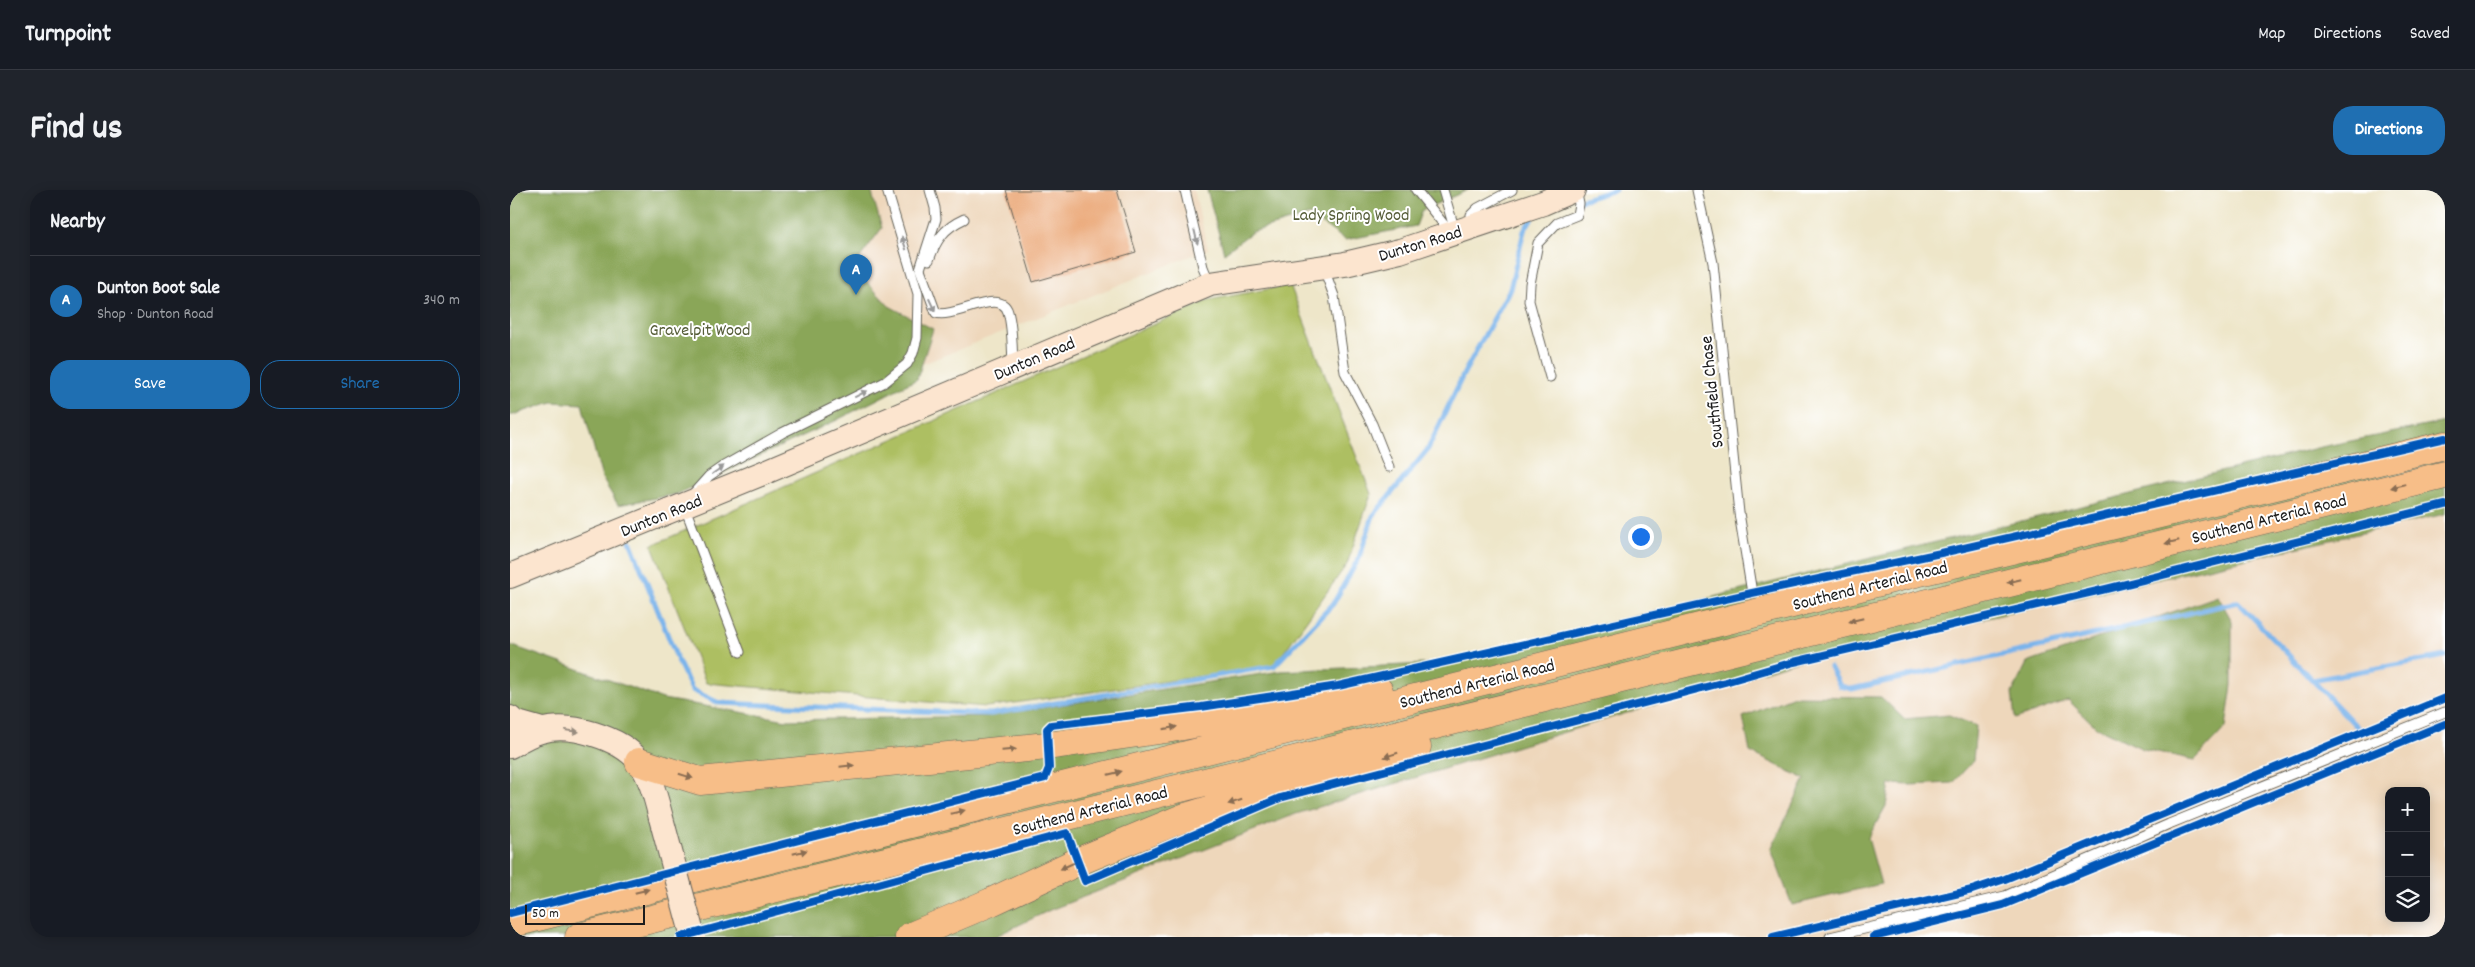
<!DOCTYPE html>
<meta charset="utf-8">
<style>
body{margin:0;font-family:Dekko,sans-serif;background:#20242c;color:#f1f3f6}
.controls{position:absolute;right:15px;bottom:15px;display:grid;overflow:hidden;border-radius:10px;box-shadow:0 2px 12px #0003}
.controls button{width:45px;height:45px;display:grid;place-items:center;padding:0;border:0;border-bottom:1px solid #363941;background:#171b24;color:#f1f3f6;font:25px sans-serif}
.scale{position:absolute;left:15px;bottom:12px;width:120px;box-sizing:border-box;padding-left:5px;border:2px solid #1c1c1c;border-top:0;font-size:14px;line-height:18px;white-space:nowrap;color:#1c1c1c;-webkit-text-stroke:4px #fff;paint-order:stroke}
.you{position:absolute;left:1130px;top:346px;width:18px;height:18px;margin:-12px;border:4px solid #fff;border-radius:50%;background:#1a73e8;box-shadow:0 0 0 8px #1a73e833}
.badge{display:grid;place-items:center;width:32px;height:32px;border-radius:50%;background:#1f6fb2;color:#fff;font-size:16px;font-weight:700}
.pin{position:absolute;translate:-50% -41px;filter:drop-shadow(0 1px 2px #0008)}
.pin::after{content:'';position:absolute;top:26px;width:18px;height:15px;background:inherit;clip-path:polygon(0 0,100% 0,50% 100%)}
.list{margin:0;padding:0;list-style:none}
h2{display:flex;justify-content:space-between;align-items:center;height:65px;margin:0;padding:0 20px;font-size:21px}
h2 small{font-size:16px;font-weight:400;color:#9ea1a6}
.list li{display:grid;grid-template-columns:32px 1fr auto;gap:15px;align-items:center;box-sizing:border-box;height:90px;padding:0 20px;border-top:1px solid #363941}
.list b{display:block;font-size:19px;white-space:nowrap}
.list p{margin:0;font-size:16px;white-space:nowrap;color:#9ea1a6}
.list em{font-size:16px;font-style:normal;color:#9ea1a6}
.actions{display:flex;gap:10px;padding:15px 20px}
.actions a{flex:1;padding:11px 0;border:1px solid #1f6fb2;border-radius:20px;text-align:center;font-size:18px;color:#1f6fb2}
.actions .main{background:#1f6fb2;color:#fff}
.icon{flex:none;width:28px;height:28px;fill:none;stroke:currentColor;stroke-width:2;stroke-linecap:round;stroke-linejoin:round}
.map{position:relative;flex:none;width:1935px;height:747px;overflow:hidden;border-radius:20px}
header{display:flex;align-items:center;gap:30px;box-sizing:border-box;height:70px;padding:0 25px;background:#171b24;border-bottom:1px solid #363941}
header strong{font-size:24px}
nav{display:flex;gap:28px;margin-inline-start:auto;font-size:18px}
.intro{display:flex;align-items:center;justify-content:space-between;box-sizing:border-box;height:120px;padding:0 30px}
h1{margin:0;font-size:35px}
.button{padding:12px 22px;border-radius:20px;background:#1f6fb2;color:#fff;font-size:18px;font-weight:700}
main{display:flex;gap:30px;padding:0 30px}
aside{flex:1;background:#171b24;border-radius:20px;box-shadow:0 2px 12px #0003}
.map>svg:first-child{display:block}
.built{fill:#eed7bb;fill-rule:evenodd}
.green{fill:#adbf62;stroke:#646e3f}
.forest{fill:#8aa658;stroke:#53613a}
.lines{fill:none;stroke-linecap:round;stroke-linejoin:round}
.stream{stroke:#7ab4eb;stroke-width:5}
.building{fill:#ecad80}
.lane-casing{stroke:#666359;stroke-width:11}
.secondary-casing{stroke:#666359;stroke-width:26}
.highway-casing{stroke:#666359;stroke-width:29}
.lane{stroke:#fff;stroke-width:9}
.secondary{stroke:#fce5cf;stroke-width:24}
.highway{stroke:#f7be88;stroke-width:28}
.secondary-bridge-casing{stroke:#666359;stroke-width:26;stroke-linecap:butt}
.secondary-bridge{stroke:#fce5cf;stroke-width:24}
.cycleway-casing{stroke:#fff;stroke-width:11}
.cycleway{stroke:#0057b8;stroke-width:8}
.oneway{fill:#999}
.oneway2{fill:#8a6d52}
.oneway3{fill:#978b7e}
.labels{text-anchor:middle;stroke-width:4;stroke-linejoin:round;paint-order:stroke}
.park-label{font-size:18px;fill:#565d38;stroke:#fff}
.street-label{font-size:18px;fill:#1c1c1c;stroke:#fff}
</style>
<header>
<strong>Turnpoint</strong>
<nav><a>Map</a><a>Directions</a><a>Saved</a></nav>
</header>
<div class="intro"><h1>Find us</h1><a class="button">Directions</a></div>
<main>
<aside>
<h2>Nearby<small></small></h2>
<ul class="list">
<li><span class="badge">A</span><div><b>Dunton Boot Sale</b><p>Shop · Dunton Road</p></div><em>340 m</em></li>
</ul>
<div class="actions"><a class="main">Save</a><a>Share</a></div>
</aside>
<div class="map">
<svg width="1935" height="747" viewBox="0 0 1935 747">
<rect width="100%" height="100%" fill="#fff"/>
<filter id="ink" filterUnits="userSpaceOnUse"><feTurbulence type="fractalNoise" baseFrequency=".02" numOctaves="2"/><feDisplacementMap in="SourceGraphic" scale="10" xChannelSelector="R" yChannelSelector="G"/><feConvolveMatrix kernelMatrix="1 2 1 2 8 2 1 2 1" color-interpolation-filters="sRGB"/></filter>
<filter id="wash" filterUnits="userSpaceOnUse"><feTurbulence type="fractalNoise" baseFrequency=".0096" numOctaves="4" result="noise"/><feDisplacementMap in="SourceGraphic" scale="20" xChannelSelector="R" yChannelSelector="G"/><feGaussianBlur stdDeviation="1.12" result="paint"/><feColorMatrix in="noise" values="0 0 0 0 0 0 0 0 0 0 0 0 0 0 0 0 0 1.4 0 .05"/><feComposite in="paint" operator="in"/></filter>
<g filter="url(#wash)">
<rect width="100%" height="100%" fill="#eee6c9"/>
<!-- built -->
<path class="built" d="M79 0H684L698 59 160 276Z
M1935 321V747H487L540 720 786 624 1275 474ZM1879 601H1916V728H1879Z"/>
<!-- green -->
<path class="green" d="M780 95 861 304 837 374 764 476 476 517 196 493 142 355 699 110Z"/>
<!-- forest -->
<path class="forest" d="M0 0H361L372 38 343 77 379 116 423 139 407 189 325 231 167 304 108 315 92 288 72 214 42 212 0 226Z
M697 0H958L912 20 906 36 835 50 800 25 742 42 714 63Z
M1935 232V324L1284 472 786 624 540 720 484 747H0V455L153 509 277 530 477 526 771 481 936 473 1811 257Z
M1708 406 1722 431V495L1716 537 1685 570 1633 559 1586 537 1558 510 1505 529 1502 503 1517 473Z
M1284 506 1371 507 1394 529 1439 525 1466 536 1463 571 1443 593 1400 595 1380 594 1376 616 1358 648 1371 694 1282 715 1261 659 1295 589 1240 562 1233 527Z"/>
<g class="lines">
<!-- stream -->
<path class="stream" d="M1068 11 1105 0
M120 351 168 471 182 500 209 513 481 524 764 476 823 414 849 368 863 326 918 259 954 183 1000 99 1014 41 1024 24
M1320 477 1330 496 1342 499 1728 412 1848 538
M1802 490 1935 466"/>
</g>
<g id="blocks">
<!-- building -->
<path class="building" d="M496 0H607L626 62 523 92Z"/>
</g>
</g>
<g filter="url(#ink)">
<use href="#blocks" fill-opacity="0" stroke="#666359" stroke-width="1"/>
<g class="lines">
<!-- lane casing -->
<g class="lane-casing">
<path id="lane" d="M420 0 425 18 426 29 410 79 426 123C444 129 491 97 498 122 503 139 502 160 503 177
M675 0 693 77 700 94
M906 0 940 42
M933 0 945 41
M1187 0 1203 73 1229 323 1242 403
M964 35 961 25 968 18 1002 0
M419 70C426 50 434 38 454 29
M814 79 824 106 835 182 862 234 879 277
M1040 187 1019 111 1020 94 1028 53 1047 33 1067 25 1069 14 1066 0
M182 305 199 286 212 277 272 243 375 192 397 174 403 163 407 148 408 104 377 0
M174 315 230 462
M1320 747 1495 706 1659 634 1935 522"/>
</g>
<!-- secondary casing -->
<g class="secondary-casing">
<path id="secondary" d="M0 386 253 283 700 94 835 74 890 61 1033 13 1063 0
M0 528 4 532 32 540
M0 556C10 550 20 544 31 541 60 532 110 548 129 571 141 587 146 609 151 628"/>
</g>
<!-- highway casing -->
<g class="highway-casing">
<path id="highway" d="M129 572 190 591 537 556 656 539 869 501
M0 734 1402 384 1935 255
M69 747 1935 285
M399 747 481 712 567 672 673 628 907 557"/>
</g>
<!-- lane -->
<use href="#lane" class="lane"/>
<!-- secondary -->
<use href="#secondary" class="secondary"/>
<!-- highway -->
<use href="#highway" class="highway"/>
<!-- secondary-bridge casing -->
<g class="secondary-bridge-casing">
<path id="secondary-bridge" d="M151 628 183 747"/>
</g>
<!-- secondary-bridge -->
<use href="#secondary-bridge" class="secondary-bridge"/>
<!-- cycleway casing -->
<g class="cycleway-casing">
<path id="cycleway" d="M0 723 535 588 539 578 537 539 541 535 691 517 828 496 1242 403 1445 360 1935 248
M171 747 557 643 575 691 770 608 1215 492 1284 472 1596 399 1935 315
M1263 747 1462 700 1495 689 1935 508
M1363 747 1493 715 1935 534"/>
</g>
<!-- cycleway -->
<use href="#cycleway" class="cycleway"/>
</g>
<!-- one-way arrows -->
<defs><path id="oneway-solid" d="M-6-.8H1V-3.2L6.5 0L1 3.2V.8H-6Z" transform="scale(1.25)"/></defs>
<g class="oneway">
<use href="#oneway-solid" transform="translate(686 47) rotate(77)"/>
<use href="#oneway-solid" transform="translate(394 53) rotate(-108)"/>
<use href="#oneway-solid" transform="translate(422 115) rotate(65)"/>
<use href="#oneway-solid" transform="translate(351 204) rotate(-26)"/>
<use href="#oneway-solid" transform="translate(208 280) rotate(-35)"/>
</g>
<g class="oneway2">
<use href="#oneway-solid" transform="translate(1888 296) rotate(167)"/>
<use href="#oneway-solid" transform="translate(1662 352) rotate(166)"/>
<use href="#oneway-solid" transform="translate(1504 391) rotate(166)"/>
<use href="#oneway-solid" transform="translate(1346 430) rotate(166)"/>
<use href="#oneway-solid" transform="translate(660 538) rotate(-10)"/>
<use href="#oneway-solid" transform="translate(499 560) rotate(-5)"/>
<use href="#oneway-solid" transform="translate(881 565) rotate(163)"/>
<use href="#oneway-solid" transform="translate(337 576) rotate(-6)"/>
<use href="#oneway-solid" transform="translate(605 583) rotate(-14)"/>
<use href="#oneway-solid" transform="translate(176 586) rotate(17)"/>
<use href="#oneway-solid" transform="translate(725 612) rotate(163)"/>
<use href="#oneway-solid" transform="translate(448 622) rotate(-14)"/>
<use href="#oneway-solid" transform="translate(290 662) rotate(-14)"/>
<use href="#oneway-solid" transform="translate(557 676) rotate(155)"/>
<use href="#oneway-solid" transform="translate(132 701) rotate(-14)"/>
</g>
<use class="oneway3" href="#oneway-solid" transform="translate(62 541) rotate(7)"/>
</g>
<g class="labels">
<!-- park labels -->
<g class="park-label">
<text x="841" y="30">Lady Spring Wood</text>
<text x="190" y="145">Gravelpit Wood</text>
</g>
<!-- street labels -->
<g class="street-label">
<text transform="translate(910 53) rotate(-17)" y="6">Dunton Road</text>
<text transform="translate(524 168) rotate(-23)" y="6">Dunton Road</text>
<text transform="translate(1201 202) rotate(-96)" y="6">Southfield Chase</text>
<text transform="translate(151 325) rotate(-22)" y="6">Dunton Road</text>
<text transform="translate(1759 328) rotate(-14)" y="6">Southend Arterial Road</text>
<text transform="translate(1360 395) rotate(-14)" y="6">Southend Arterial Road</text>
<text transform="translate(967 493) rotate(-14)" y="6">Southend Arterial Road</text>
<text transform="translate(580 620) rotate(-14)" y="6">Southend Arterial Road</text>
</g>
</g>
</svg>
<div class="controls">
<button>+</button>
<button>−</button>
<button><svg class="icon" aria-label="layers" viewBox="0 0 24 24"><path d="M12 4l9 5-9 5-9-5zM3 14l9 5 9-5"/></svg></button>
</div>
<div class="scale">50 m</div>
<div class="you"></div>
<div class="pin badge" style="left:346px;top:105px">A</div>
</div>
</main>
